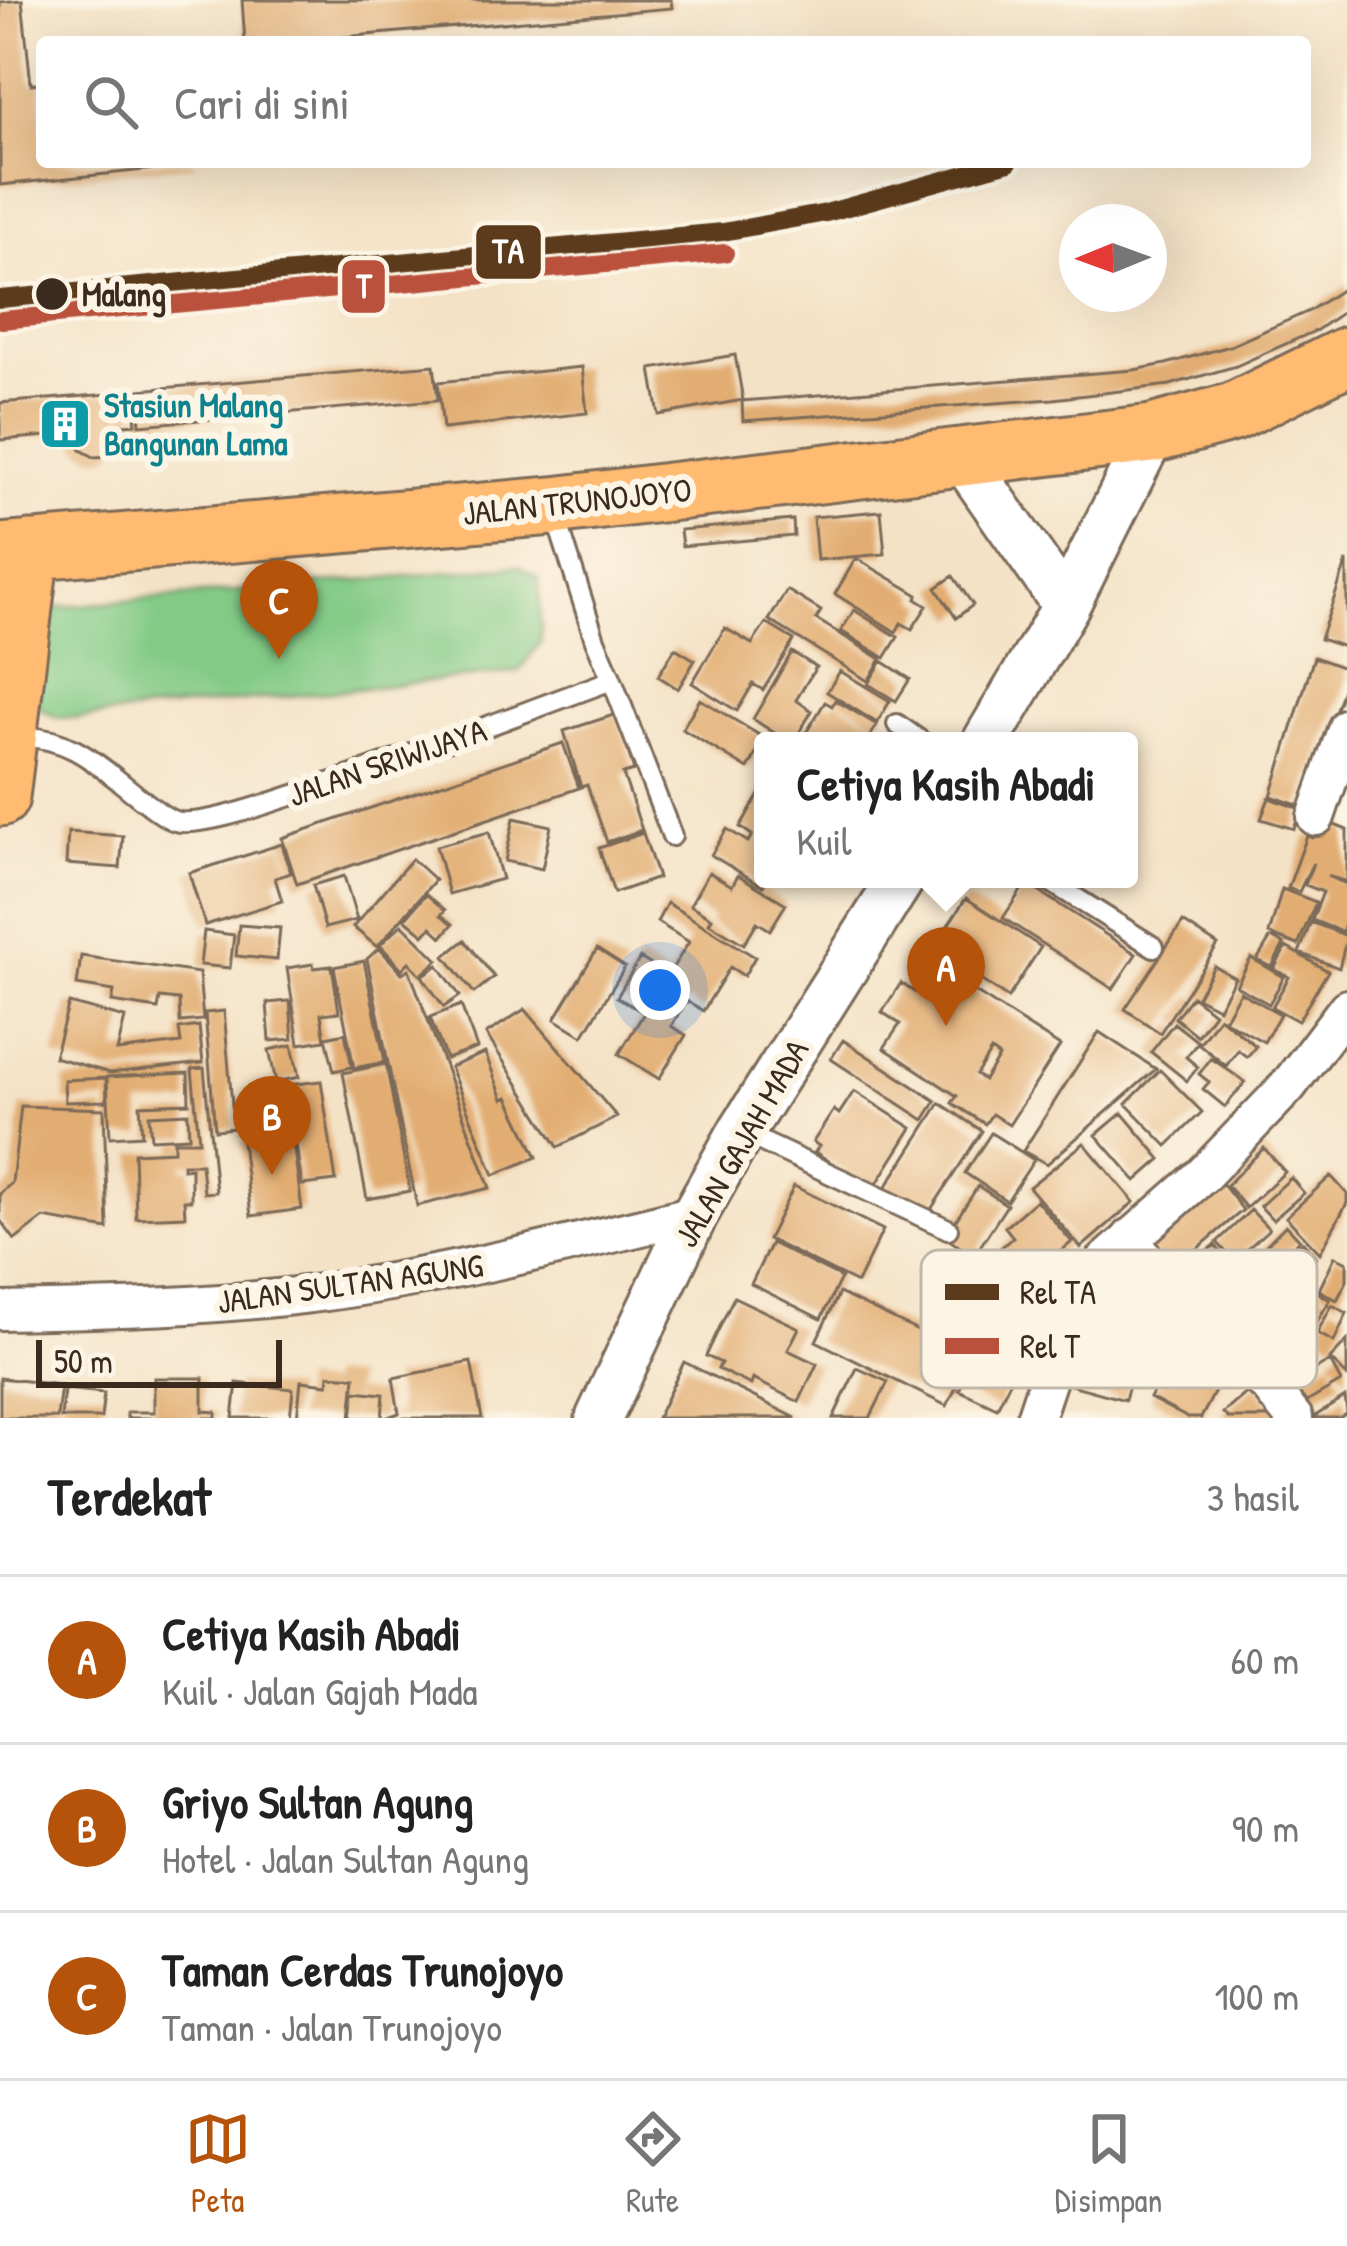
<!DOCTYPE html>
<html lang="id">
<meta charset="utf-8">
<style>
body{margin:0;font-family:"Patrick Hand",sans-serif;background:#f2f2f2;color:#222}
.compass{position:absolute;left:1059px;top:204px;width:108px;height:108px;border-radius:50%;background:#fff;box-shadow:0 12px 48px #0002;rotate:269deg}
.scale{position:absolute;left:36px;bottom:30px;width:246px;box-sizing:border-box;padding-left:12px;border:6px solid #3b2a1e;border-top:0;font-size:33px;line-height:42px;white-space:nowrap;color:#3b2a1e;-webkit-text-stroke:9px #fcf5e5;paint-order:stroke}
.you{position:absolute;left:660px;top:990px;width:42px;height:42px;margin:-30px;border:9px solid #fff;border-radius:50%;background:#1a73e8;box-shadow:0 0 0 18px #1a73e833}
.badge{display:grid;place-items:center;width:78px;height:78px;border-radius:50%;background:#b45309;color:#fff;font-size:39px;font-weight:700}
.pin{position:absolute;translate:-50% -99px;filter:drop-shadow(0 3px 6px #0008)}
.pin::after{content:'';position:absolute;top:63px;width:42px;height:36px;background:inherit;clip-path:polygon(0 0,100% 0,50% 100%)}
.popup{position:absolute;left:754px;top:732px;width:384px;height:156px;box-sizing:border-box;display:grid;place-content:center;border-radius:12px;background:#fff;filter:drop-shadow(0 3px 9px #0005);font-size:39px;white-space:nowrap;color:#767676}
.popup b{font-size:45px;color:#222}
.popup::after{content:'';position:absolute;left:50%;top:100%;margin-left:-24px;border:24px solid transparent;border-top-color:#fff}
.list{margin:0;padding:0;list-style:none}
h2{display:flex;justify-content:space-between;align-items:center;height:156px;margin:0;padding:0 48px;font-size:51px}
h2 small{font-size:39px;font-weight:400;color:#767676}
.list li{display:grid;grid-template-columns:78px 1fr auto;gap:36px;align-items:center;box-sizing:border-box;height:168px;padding:0 48px;border-top:3px solid #e0e0e0}
.list b{display:block;font-size:45px;white-space:nowrap}
.list p{margin:0;font-size:39px;white-space:nowrap;color:#767676}
.list em{font-size:39px;font-style:normal;color:#767676}
.icon{flex:none;width:66px;height:66px;fill:none;stroke:currentColor;stroke-width:2;stroke-linecap:round;stroke-linejoin:round}
.map{position:relative;flex:none;width:1347px;height:1418px;overflow:hidden}
.search{position:absolute;background:#fff;box-shadow:0 12px 48px #0002;left:36px;right:36px;top:36px;height:132px;display:flex;align-items:center;gap:30px;box-sizing:border-box;padding:0 42px;border-radius:12px;color:#767676;font-size:45px}
.sheet{height:660px;background:#fff}
nav{display:flex;justify-content:space-around;align-items:center;box-sizing:border-box;height:168px;border-top:3px solid #e0e0e0;background:#fff;font-size:33px;color:#767676}
nav a{display:grid;justify-items:center;gap:6px}
nav .on{color:#b45309}
.map>svg:first-child{display:block}
.green{fill:#82ca86;stroke:#5e7a52;stroke-width:3}
.building{fill:#e2ad72;fill-rule:evenodd}
.lines{fill:none;stroke-linecap:round;stroke-linejoin:round}
.service-casing{stroke:#7c6a59;stroke-width:24}
.minor-casing{stroke:#7c6a59;stroke-width:42}
.tertiary-casing{stroke:#7c6a59;stroke-width:51}
.primary-casing{stroke:#7c6a59;stroke-width:63}
.service{stroke:#fff;stroke-width:18}
.minor{stroke:#fff;stroke-width:36}
.tertiary{stroke:#fff;stroke-width:45}
.primary{stroke:#ffbb71;stroke-width:57}
.rail-1-casing{stroke:#fcf5e5;stroke-width:27}
.rail-2-casing{stroke:#fcf5e5;stroke-width:27}
.rail-1{stroke:#5b3b1b;stroke-width:18}
.rail-2{stroke:#ba513d;stroke-width:18}
.stop-dot{fill:#3b2a1e;stroke:#fcf5e5;stroke-width:4.5}
.labels{text-anchor:middle;stroke-width:12;stroke-linejoin:round;paint-order:stroke}
.stop-label{font-size:33px;font-weight:bold;fill:#3b2a1e;stroke:#fcf5e5;text-anchor:start}
.culture-label{font-size:33px;font-weight:bold;fill:#0d838f;stroke:#fcf5e5;text-anchor:start}
.street-label{font-size:33px;fill:#3b2a1e;stroke:#fcf5e5}
.key{fill:#fcf5e5;stroke:#c2b8a9;stroke-width:3}
.key-label{font-size:33px;fill:#3b2a1e}
.line-badge{stroke:#fcf5e5;stroke-width:4.5}
.badge-label{font-size:33px;text-anchor:middle;font-weight:bold;fill:#fff}
</style>
<div class="map">
<svg width="1347" height="1418" viewBox="0 0 1347 1418">
<rect width="100%" height="100%" fill="#fcf5e5"/>
<filter id="ink" filterUnits="userSpaceOnUse"><feTurbulence type="fractalNoise" baseFrequency=".00833" numOctaves="2"/><feDisplacementMap in="SourceGraphic" scale="24" xChannelSelector="R" yChannelSelector="G"/><feConvolveMatrix kernelMatrix="1 2 1 2 8 2 1 2 1" color-interpolation-filters="sRGB"/></filter>
<filter id="wash" filterUnits="userSpaceOnUse"><feTurbulence type="fractalNoise" baseFrequency=".004" numOctaves="4" result="noise"/><feDisplacementMap in="SourceGraphic" scale="48" xChannelSelector="R" yChannelSelector="G"/><feGaussianBlur stdDeviation="2.7" result="paint"/><feColorMatrix in="noise" values="0 0 0 0 0 0 0 0 0 0 0 0 0 0 0 0 0 1.4 0 .05"/><feComposite in="paint" operator="in"/></filter>
<g filter="url(#wash)">
<rect width="100%" height="100%" fill="#f4e2c6"/>
<!-- green -->
<path class="green" d="M519 566 539 578 541 642 518 672 79 718 56 717 42 710 30 682 39 617 59 607Z"/>
<g id="blocks">
<!-- building -->
<path class="building" d="M22 0 31 84 42 83V162H194V165L0 185V2Z
M242 0H671L672 8 286 42H245Z
M1347 286V309L1317 330 1236 366 1170 385 1053 399 743 421 742 401 1134 370 1166 364 1230 346 1309 311Z
M735 355 743 400 659 415 651 369Z
M434 365 438 400 140 425 137 390Z
M582 367 587 413 443 429 438 382Z
M133 392 136 424 124 425V439L109 456 94 457 81 450 71 434 0 440V403Z
M881 511 885 554 817 560 813 517Z
M793 520 794 536 682 546 680 530Z
M856 558 918 595 916 599 927 606 912 629 901 623 896 632 835 594Z
M1347 561V648L1320 639Z
M953 576 973 605 956 618 936 588Z
M787 590 821 611 816 619 881 659 868 681 769 620Z
M854 610 898 637 885 658 841 631Z
M766 623 794 640 763 690 753 684 737 711 692 683 725 628 752 644Z
M675 648 695 660 678 689 658 676Z
M792 652 816 667 796 700 812 711 794 741H772L776 734 753 719Z
M1314 657 1347 669V679L1300 806 1271 796Z
M882 661 910 679 896 701 868 684Z
M840 671 890 701 877 723 827 692Z
M700 699 769 741H763L748 769 682 729Z
M835 700 877 725 867 741H801L825 702 832 706Z
M617 714 634 771 623 774 642 830 607 842 587 785 581 787 564 731Z
M563 743 579 788 297 884 282 838Z
M763 788V879H767L763 886 711 855 727 829 748 842 752 835 740 827Z
M1269 798 1301 809 1294 829 1261 819Z
M514 818 551 826 542 869 505 861Z
M1320 819 1347 830V882L1327 876 1347 884V919L1342 932 1312 920 1323 892 1305 885 1313 863 1299 892 1288 888 1307 836 1313 838Z
M68 832 123 836 120 868 66 864Z
M489 832 502 879 449 894 436 846Z
M643 833 658 878 614 893 599 848Z
M282 844 291 873 275 878 282 901 205 925 189 873Z
M412 859 435 880 377 947 353 927Z
M709 872 732 886 738 875 786 904 770 930 757 922 744 944 709 923 712 918 690 905Z
M344 876 357 920 325 928 313 885Z
M1026 883 1136 954 1113 989 1003 918Z
M1282 889 1316 902 1298 945 1269 934Z
M426 894 445 910 441 915 453 924 442 937 431 927 424 935 405 919Z
M966 898 1041 947 1008 998 933 948Z
M667 903 755 957 744 976 730 967 703 1011 687 1001 671 1026 686 1035 659 1079 619 1054 644 1013 617 997 640 958 668 975 689 942 657 922Z
M1183 922 1218 945 1160 1033 1125 1009Z
M1311 922 1347 936 1339 968 1299 953Z
M402 924 438 960 421 975 409 962 402 969 380 945Z
M239 925 280 928 277 960 236 956Z
M204 931 234 935 230 968 200 965Z
M1271 937 1284 944 1272 967 1257 960Z
M465 940 494 977 474 993 445 956Z
M1286 947 1328 971 1298 1021 1272 1007 1289 977 1274 969Z
M379 948 402 973 409 969 490 1188 417 1206 367 959Z
M597 949 625 967 583 1036 555 1019Z
M81 956 199 973 203 1020 180 1022 179 1000 160 998 158 1009 112 1002 114 991 77 985Z
M1251 958 1284 977 1269 1004 1236 986Z
M364 961 385 1062 354 1068 334 967Z
M313 964 314 968 332 966 339 1012 321 1014 325 1040 299 1044 287 968Z
M438 965 460 996 444 1007 422 976Z
M1214 966 1235 978 1218 1008 1197 997Z
M936 967 1060 1046 1009 1125 992 1114 985 1124 952 1103 957 1096 884 1048 900 1024 882 1012 901 983 919 995ZM991 1051 999 1057 984 1080 976 1075Z
M1240 992 1280 1014 1264 1042 1224 1020Z
M1192 996 1214 1013 1197 1036 1175 1018Z
M290 1001 293 1039 270 1041 267 1003Z
M69 1003 125 1018 117 1051 181 1043 179 1029 199 1026 203 1063 110 1073 54 1057Z
M461 1005 477 1048 446 1059 430 1017Z
M525 1009 617 1117 558 1147 486 1034Z
M224 1011 234 1128 215 1130 205 1013Z
M1219 1017 1256 1046 1247 1057 1238 1050 1226 1066 1199 1044Z
M1174 1023 1198 1042 1186 1057 1198 1067 1187 1081 1151 1052Z
M1099 1032 1156 1069 1047 1164 1023 1151Z
M345 1033 352 1067 334 1071 326 1037Z
M843 1040 936 1101 924 1120 831 1059Z
M292 1045 299 1077 276 1082 269 1050Z
M485 1053 503 1099 508 1097 537 1157 494 1175 450 1067Z
M1211 1058 1245 1082 1225 1107 1203 1089 1209 1082 1199 1074Z
M386 1064 410 1191 367 1199 343 1073Z
M204 1068 216 1192 204 1193 201 1164H183V1169L191 1168V1200H184L185 1216 136 1218 134 1153 174 1151V1141H199L192 1069Z
M1160 1070 1202 1112 1167 1146 1126 1104Z
M188 1073 189 1103 140 1105 142 1135 110 1137 107 1077Z
M106 1078 107 1101 65 1102 64 1080Z
M321 1081 336 1181 302 1185 287 1085Z
M854 1091 912 1128 873 1190 815 1152 819 1146 813 1142 834 1110 839 1114Z
M940 1103 982 1131 928 1214 883 1192Z
M21 1106 104 1109 108 1229 44 1218 15 1240 0 1220V1193L12 1183Z
M188 1113 189 1137 151 1139 149 1115Z
M1122 1113 1161 1159 1136 1181 1096 1135Z
M991 1133 1034 1160 1007 1201 965 1173Z
M292 1135 302 1209 251 1216 242 1142Z
M1084 1143 1134 1202 1081 1248 1029 1187Z
M1264 1148 1285 1172 1246 1208 1227 1185Z
M1331 1176 1347 1194V1203L1320 1253 1286 1217Z
M1291 1178 1304 1193 1273 1220 1260 1206Z
M1221 1182 1243 1210 1168 1274 1145 1247Z
M794 1186 883 1230 857 1283 768 1239Z
M978 1186 1007 1205 974 1256 945 1237Z
M1036 1200 1072 1242 1021 1284 995 1253 1013 1237 1005 1227Z
M1251 1210 1269 1229 1234 1261 1217 1242Z
M1286 1225 1300 1240 1271 1268 1258 1253Z
M1303 1242 1316 1257 1287 1281 1275 1267Z
M771 1243 841 1278 821 1319 751 1284Z
M1215 1245 1226 1259 1188 1290 1177 1276Z
M1244 1255 1261 1277 1219 1310 1202 1288Z
M1335 1256 1347 1262V1281L1337 1300 1319 1290Z
M953 1266 1003 1291 947 1406 816 1341 839 1293 920 1332Z
M1273 1273 1283 1285 1263 1302 1253 1290Z
M1290 1283 1301 1295 1270 1322 1259 1310Z
M1310 1288 1330 1300 1313 1328 1292 1316Z
M1007 1291 1045 1310 997 1408 959 1390Z
M1250 1291 1262 1302 1254 1311 1268 1325 1255 1338 1241 1323 1232 1332 1221 1321Z
M1199 1293 1219 1318 1204 1331 1183 1306Z
M734 1297 799 1328 788 1350 817 1364 799 1402 753 1379 751 1385 718 1369 721 1363 706 1356Z
M1332 1305 1347 1313 1334 1342 1317 1333Z
M1283 1314 1306 1326 1283 1374 1259 1362Z
M1068 1337 1137 1356 1125 1400 1056 1381Z
M1347 1341V1376L1330 1359Z
M1178 1344 1226 1370 1201 1418H1188L1150 1398Z
M1330 1361 1341 1382 1305 1403 1294 1382Z
M471 1362 482 1418H385L399 1413 393 1378Z
M684 1362 796 1418H657Z
M857 1368 888 1382 870 1418H833Z
M329 1375 355 1377 351 1418H297L301 1381 328 1384Z
M0 1378 61 1385 57 1418H0Z
M154 1378H203V1411L216 1412V1418H127V1412H154Z
M237 1383 293 1389 290 1418H233Z
M1256 1385 1281 1418H1228L1223 1413Z
M64 1389 104 1393 101 1418H61Z
M355 1391 384 1394 382 1418H352Z
M1345 1397 1347 1413 1339 1418H1312Z"/>
</g>
</g>
<g filter="url(#ink)">
<use href="#blocks" fill-opacity="0" stroke="#7c6a59" stroke-width="3"/>
<g class="lines">
<!-- service casing -->
<g class="service-casing">
<path id="service" d="M612 680 672 836
M897 724 921 741
M17 738C69 732 105 771 144 801 153 807 164 818 175 821 201 828 272 802 300 793 405 758 508 718 612 680L595 640 554 511
M1046 879 1154 947
M741 1132 948 1229"/>
</g>
<!-- minor casing -->
<g class="minor-casing">
<path id="minor" d="M1316 817 1347 727
M1131 1237 1182 1320 1268 1385 1294 1418
M0 1311C107 1309 213 1307 319 1293 446 1276 571 1244 695 1214
M1068 1319 1182 1320
M1035 1418 1068 1319 1103 1263 1204 1174 1288 1086 1347 1008"/>
</g>
<!-- tertiary casing -->
<g class="tertiary-casing">
<path id="tertiary" d="M960 454 1066 606
M986 741 1066 606 1152 434
M599 1418 695 1214 741 1132 901 879"/>
</g>
<!-- primary casing -->
<g class="primary-casing">
<path id="primary" d="M0 553 553 506 1152 434 1233 412 1347 356
M0 797 30 550"/>
</g>
<!-- service -->
<use href="#service" class="service"/>
<!-- minor -->
<use href="#minor" class="minor"/>
<!-- tertiary -->
<use href="#tertiary" class="tertiary"/>
<!-- primary -->
<use href="#primary" class="primary"/>
<!-- rail-1 casing -->
<g class="rail-1-casing">
<path id="rail-1" d="M0 299 723 232 826 213 1009 162"/>
</g>
<!-- rail-2 casing -->
<g class="rail-2-casing">
<path id="rail-2" d="M2 320 725 253"/>
</g>
<!-- rail-1 -->
<use href="#rail-1" class="rail-1"/>
<!-- rail-2 -->
<use href="#rail-2" class="rail-2"/>
</g>
</g>
<!-- icons -->
<defs>
<g id="building-square" transform="scale(2.7)"><rect x="-9" y="-9" width="18" height="18" rx="4" fill="#0f9aa8" stroke="#fcf5e5"/><path d="M-4-6H4V6H1V3H-1V6H-4ZM-2.5-4.3h1.7v1.8h-1.7ZM.8-4.3h1.7v1.8H.8ZM-2.5-1h1.7V.8h-1.7ZM.8-1h1.7V.8H.8Z" fill="#fff"/></g>
</defs>
<g fill-rule="evenodd">
<use href="#building-square" x="65" y="424"/>
</g>
<!-- markers -->
<circle class="stop-dot" cx="52" cy="294" r="18"/>
<g class="labels">
<!-- stop labels -->
<g class="stop-label">
<text x="82" y="306">Malang</text>
</g>
<!-- culture labels -->
<g class="culture-label">
<text x="104" y="417">Stasiun Malang<tspan x="104" dy="38">Bangunan Lama</tspan></text>
</g>
<!-- street labels -->
<g class="street-label">
<text transform="translate(577 501) rotate(-6)" y="12">JALAN TRUNOJOYO</text>
<text transform="translate(387 762) rotate(-19)" y="12">JALAN SRIWIJAYA</text>
<text transform="translate(741 1143) rotate(-60)" y="12">JALAN GAJAH MADA</text>
<text transform="translate(350 1283) rotate(-8)" y="12">JALAN SULTAN AGUNG</text>
</g>
</g>
<!-- legend -->
<rect x="921" y="1250" width="396" height="138" rx="18" class="key"/>
<rect x="945" y="1284" width="54" height="16" fill="#5b3b1b"/>
<rect x="945" y="1338" width="54" height="16" fill="#ba513d"/>
<g class="key-label">
<text x="1020" y="1304">Rel TA</text>
<text x="1020" y="1358">Rel T</text>
</g>
<g class="line-badge">
<rect x="474" y="223" width="69" height="58" rx="12" fill="#5b3b1b"/>
<rect x="340" y="258" width="47" height="57" rx="12" fill="#ba513d"/>
</g>
<g class="badge-label">
<text x="508" y="263">TA</text>
<text x="364" y="298">T</text>
</g>
</svg>
<svg class="compass" viewBox="-18 -18 36 36"><path d="M0-13l5 13h-10z" fill="#e53935"/><path d="M0 13l5-13h-10z" fill="#767676"/></svg>
<div class="scale">50 m</div>
<div class="you"></div>
<div class="pin badge" style="left:946px;top:1026px">A</div>
<div class="popup"><b>Cetiya Kasih Abadi</b>Kuil</div>
<div class="pin badge" style="left:272px;top:1175px">B</div>
<div class="pin badge" style="left:279px;top:659px">C</div>
<div class="search"><svg class="icon" aria-label="search" viewBox="0 0 24 24"><circle cx="10" cy="10" r="6"/><path d="M15 15l6 6"/></svg>Cari di sini</div>
</div>
<section class="sheet">
<h2>Terdekat<small>3 hasil</small></h2>
<ul class="list">
<li><span class="badge">A</span><div><b>Cetiya Kasih Abadi</b><p>Kuil · Jalan Gajah Mada</p></div><em>60 m</em></li>
<li><span class="badge">B</span><div><b>Griyo Sultan Agung</b><p>Hotel · Jalan Sultan Agung</p></div><em>90 m</em></li>
<li><span class="badge">C</span><div><b>Taman Cerdas Trunojoyo</b><p>Taman · Jalan Trunojoyo</p></div><em>100 m</em></li>
</ul>
</section>
<nav>
<a class="on"><svg class="icon" aria-label="map" viewBox="0 0 24 24"><path d="M3 6l6-2 6 2 6-2v14l-6 2-6-2-6 2zM9 4v14M15 6v14"/></svg>Peta</a>
<a><svg class="icon" aria-label="directions" viewBox="0 0 24 24"><path d="M12 3l9 9-9 9-9-9zM9 14v-3h6M13 9l2 2-2 2"/></svg>Rute</a>
<a><svg class="icon" aria-label="saved" viewBox="0 0 24 24"><path d="M7 4h10v16l-5-4-5 4z"/></svg>Disimpan</a>
</nav>
